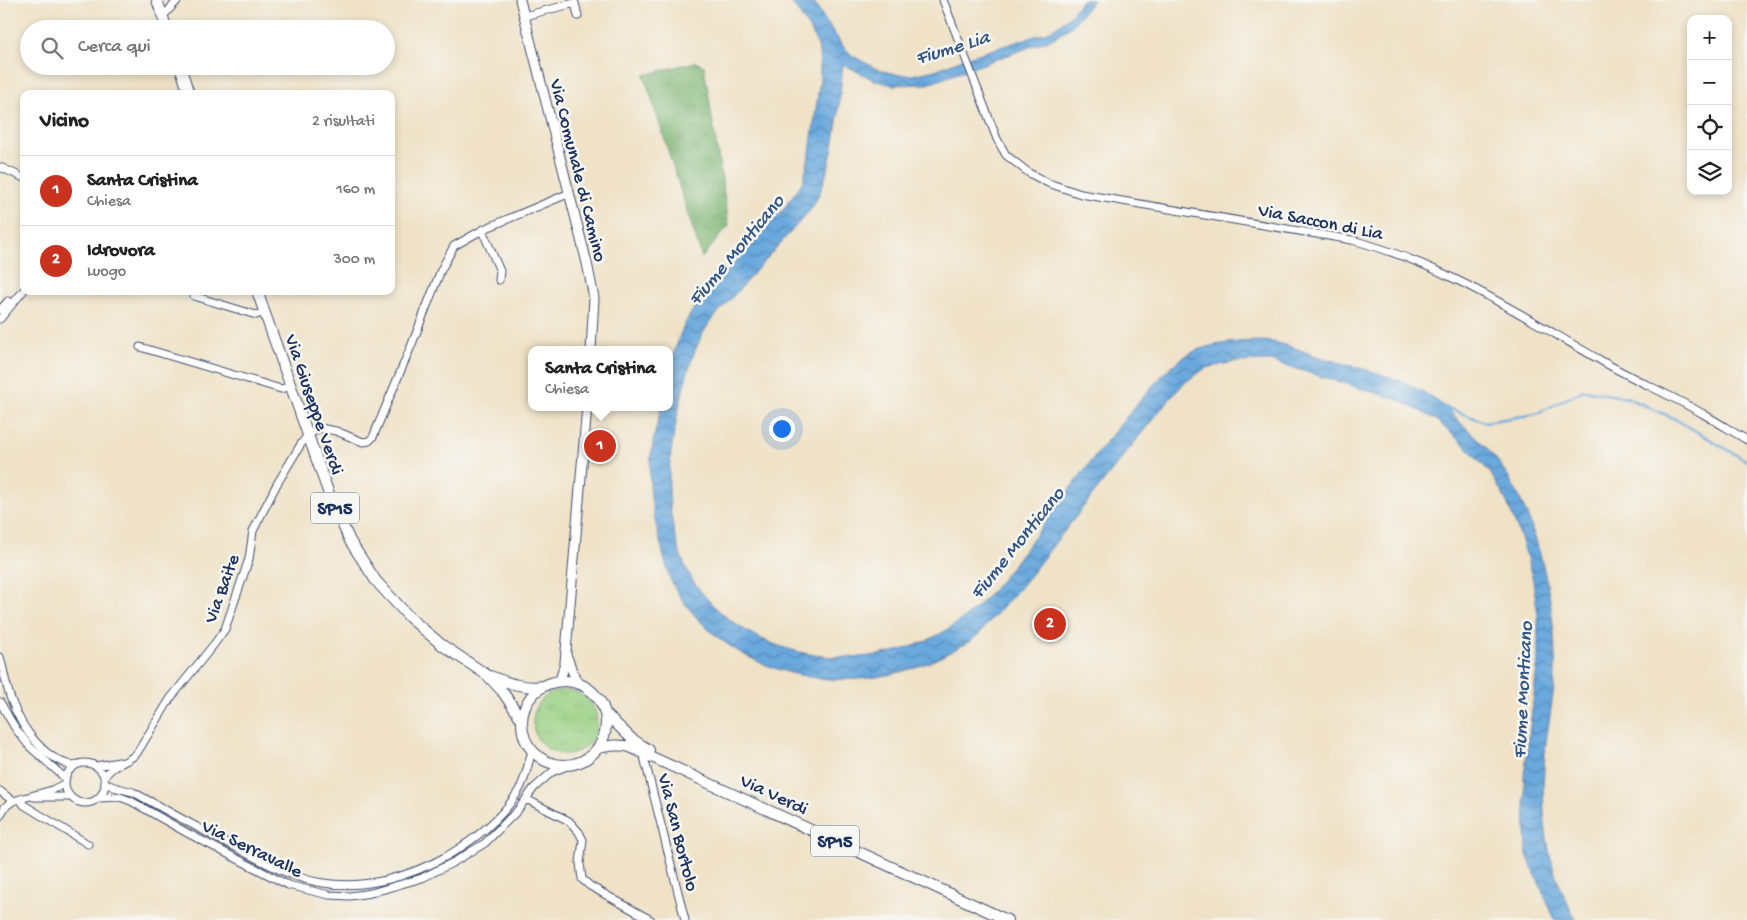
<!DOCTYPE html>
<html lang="it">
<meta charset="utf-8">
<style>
body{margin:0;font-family:"Gochi Hand",sans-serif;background:#f6f6f6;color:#222}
.controls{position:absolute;right:15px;top:15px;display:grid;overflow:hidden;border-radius:10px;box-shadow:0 2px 8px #0003}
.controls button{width:45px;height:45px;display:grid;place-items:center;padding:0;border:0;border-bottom:1px solid #e0e0e0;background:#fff;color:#222;font:25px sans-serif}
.you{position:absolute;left:781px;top:428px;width:18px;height:18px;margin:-12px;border:4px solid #fff;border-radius:50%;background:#1a73e8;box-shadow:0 0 0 8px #1a73e833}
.badge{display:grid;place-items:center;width:32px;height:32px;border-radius:50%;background:#c8321e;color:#fff;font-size:16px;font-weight:700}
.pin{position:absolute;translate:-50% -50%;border:2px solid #fff;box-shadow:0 1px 5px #0006}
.popup{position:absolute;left:528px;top:346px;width:145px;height:65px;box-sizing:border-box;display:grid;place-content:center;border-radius:10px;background:#fff;filter:drop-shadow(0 1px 4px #0005);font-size:16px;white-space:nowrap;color:#767676}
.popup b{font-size:19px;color:#222}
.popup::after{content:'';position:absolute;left:50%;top:100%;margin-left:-10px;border:10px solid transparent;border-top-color:#fff}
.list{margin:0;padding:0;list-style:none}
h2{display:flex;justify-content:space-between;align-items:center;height:65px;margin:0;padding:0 20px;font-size:21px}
h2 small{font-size:16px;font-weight:400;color:#767676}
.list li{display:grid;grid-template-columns:32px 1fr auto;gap:15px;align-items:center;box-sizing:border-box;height:70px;padding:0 20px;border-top:1px solid #e0e0e0}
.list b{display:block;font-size:19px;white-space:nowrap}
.list p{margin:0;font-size:16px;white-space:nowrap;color:#767676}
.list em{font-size:16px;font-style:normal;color:#767676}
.icon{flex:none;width:28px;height:28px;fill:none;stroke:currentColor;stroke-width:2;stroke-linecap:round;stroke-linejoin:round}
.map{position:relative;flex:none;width:1747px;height:920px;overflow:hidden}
.search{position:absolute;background:#fff;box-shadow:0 2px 8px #0003;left:20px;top:20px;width:375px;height:55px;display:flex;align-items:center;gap:12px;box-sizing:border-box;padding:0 18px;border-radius:28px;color:#767676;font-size:19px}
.panel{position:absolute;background:#fff;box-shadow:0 2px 8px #0003;left:20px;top:90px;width:375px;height:205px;border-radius:10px}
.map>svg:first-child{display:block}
.grass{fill:url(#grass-tufts);stroke:#5a7f70}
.forest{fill:url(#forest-crowns);stroke:#4a7066}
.water{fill:url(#water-waves);stroke:#426c9e}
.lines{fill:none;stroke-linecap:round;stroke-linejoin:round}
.stream{stroke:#6aa9dd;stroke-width:2.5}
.street-casing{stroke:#3b4a6e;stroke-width:9}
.secondary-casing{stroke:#3b4a6e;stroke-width:11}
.primary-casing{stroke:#3b4a6e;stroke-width:12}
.street{stroke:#fff;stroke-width:7}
.secondary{stroke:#fff;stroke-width:9}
.primary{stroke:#fff;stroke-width:10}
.labels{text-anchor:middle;stroke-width:5;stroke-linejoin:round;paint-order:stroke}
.shield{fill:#f6f6f2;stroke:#5d6b8a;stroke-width:1}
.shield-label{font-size:18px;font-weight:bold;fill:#1b2f5e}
.street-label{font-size:19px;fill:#1b2f5e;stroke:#f6f6f2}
.water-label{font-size:20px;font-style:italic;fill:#335484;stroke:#f6f6f2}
</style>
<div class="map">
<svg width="1747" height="920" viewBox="0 0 1747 920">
<defs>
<pattern id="grass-tufts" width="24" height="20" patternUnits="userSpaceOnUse" patternTransform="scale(1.25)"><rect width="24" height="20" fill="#98cf81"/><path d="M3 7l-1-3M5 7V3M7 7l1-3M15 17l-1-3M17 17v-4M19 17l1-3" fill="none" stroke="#82b272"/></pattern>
<pattern id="forest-crowns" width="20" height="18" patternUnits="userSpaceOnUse" patternTransform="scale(1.25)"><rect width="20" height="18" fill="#7ab26f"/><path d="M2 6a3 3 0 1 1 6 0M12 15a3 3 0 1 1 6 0" fill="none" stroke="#63915e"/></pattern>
<pattern id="water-waves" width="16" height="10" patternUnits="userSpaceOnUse" patternTransform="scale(1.25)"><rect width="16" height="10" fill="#6aa9dd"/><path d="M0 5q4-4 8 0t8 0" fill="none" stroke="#568ab6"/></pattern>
</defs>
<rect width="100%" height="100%" fill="#f6f6f2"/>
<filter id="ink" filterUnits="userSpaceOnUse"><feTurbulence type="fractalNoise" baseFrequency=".02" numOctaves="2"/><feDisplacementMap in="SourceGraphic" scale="10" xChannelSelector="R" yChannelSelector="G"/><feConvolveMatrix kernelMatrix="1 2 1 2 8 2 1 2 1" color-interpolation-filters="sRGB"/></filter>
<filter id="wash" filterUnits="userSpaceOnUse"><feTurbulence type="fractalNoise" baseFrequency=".0096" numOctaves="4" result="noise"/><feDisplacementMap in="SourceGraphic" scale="20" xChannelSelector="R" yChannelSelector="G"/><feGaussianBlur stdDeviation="1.12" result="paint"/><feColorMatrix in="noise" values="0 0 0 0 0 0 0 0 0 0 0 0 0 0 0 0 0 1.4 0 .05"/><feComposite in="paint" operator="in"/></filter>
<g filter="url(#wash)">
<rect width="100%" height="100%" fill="#efe2c7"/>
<!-- grass -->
<path class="grass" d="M533 722a32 32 0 1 1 64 0a32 32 0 1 1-64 0Z"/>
<!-- forest -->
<path class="forest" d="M695 62 704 66 729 225 702 258 644 75Z"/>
<!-- water -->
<path class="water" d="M790 0H812L842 45 853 56 879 70 900 75H912L935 70 965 58 1048 32C1062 24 1073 14 1082 0H1093L1072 26 1052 39 928 84 892 85 874 80 843 64C838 112 836 165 812 208L710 322C693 347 687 374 680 403 674 432 668 460 669 490 670 523 678 562 699 589 758 667 883 679 960 621 990 599 1012 566 1035 536 1068 491 1101 447 1137 404 1153 386 1171 361 1195 351 1212 343 1254 339 1273 342 1289 345 1307 353 1323 358 1361 369 1405 377 1437 401 1447 407 1455 417 1463 425 1475 436 1489 449 1499 463 1538 516 1557 607 1555 672 1554 695 1549 719 1546 742 1542 779 1542 819 1550 855 1555 878 1566 900 1576 920H1555L1527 855 1524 777 1538 660V615L1533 580 1522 541 1507 502 1491 474 1467 447 1435 419 1399 400 1270 361 1234 362 1206 368 1184 383 1161 409C1121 459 1081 510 1041 561 1025 582 1008 602 990 621 985 627 980 634 973 639 967 644 959 647 952 651 860 703 736 684 677 592 668 578 665 561 661 545 656 526 651 505 650 485 648 458 655 433 661 407H669C669 367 673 340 696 305L783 210 803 181 810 152 820 80V60L818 46 811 31Z"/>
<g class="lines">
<!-- stream -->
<path class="stream" d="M1442 406 1485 422 1536 414 1584 390 1628 398 1675 419 1747 461"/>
</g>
</g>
<g filter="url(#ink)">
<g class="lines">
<!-- street casing -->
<g class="street-casing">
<path id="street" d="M943 0 997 139 1006 155 1029 173 1048 183 1081 194 1352 240C1442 263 1521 315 1600 360 1634 380 1671 395 1705 415 1719 423 1733 432 1747 440
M163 14 167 12 178 0
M524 16 575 3 578 16
M0 167 24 178
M482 230 500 271 499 280
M194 296 256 315 265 312
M0 310 8 301
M0 319 24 290
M140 347 281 389 291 386
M0 657C4 672 6 687 12 702 22 729 44 759 73 766
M0 702 15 728 30 747 65 778
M643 753 685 920
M65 783a20 20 0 1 1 40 0a20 20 0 1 1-40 0Z
M96 766 119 762
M104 778C112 763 127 764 137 753L170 699 215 643 225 629 249 559 253 531 277 484 301 444 308 435 320 428 336 431 363 442 369 441 373 437 412 344 441 270 454 246 484 229 570 193
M105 783 114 787 133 792C168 811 203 831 239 849 265 863 294 879 323 883 365 890 411 876 447 856 474 840 503 818 519 790 526 779 528 763 532 751
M0 791 13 801
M34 797H70
M99 798 120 797 131 801 189 834 288 885 329 895 350 896 371 893 422 878 454 862 485 843 517 811 534 788 552 772 567 766
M20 799 24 805 88 844
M526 799 569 821 579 832 583 840 580 863 582 879 590 886 651 920
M0 816 5 807 13 801 52 790 64 784"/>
</g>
<!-- secondary casing -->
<g class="secondary-casing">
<path id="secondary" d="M520 0 587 263 594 298 591 350
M567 657 577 683
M560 681 565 663 587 407"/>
</g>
<!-- primary casing -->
<g class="primary-casing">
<path id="primary" d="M157 0 167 29
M180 66 189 94
M257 291 330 497 350 541 376 581 410 618 442 645 487 675 502 691 522 720
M490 676C508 683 525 689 544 686
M522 723a42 42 0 1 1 84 0a42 42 0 1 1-84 0Z
M606 714 632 739 649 750
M598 748C609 746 619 744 630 747L1007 920"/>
</g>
<!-- street -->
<use href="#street" class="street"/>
<!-- secondary -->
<use href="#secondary" class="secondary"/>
<!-- primary -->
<use href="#primary" class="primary"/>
</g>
</g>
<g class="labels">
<!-- shield labels -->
<g class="shield">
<rect x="311" y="492.5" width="48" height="31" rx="4"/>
<rect x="811" y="825.5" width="48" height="31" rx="4"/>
</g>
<g class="shield-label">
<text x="335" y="514">SP15</text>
<text x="835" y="847">SP15</text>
</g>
<!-- street labels -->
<g class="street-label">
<text transform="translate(580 170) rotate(76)" y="7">Via Comunale di Camino</text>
<text transform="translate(1321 220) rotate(11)" y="7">Via Saccon di Lia</text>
<text transform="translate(316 404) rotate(71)" y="7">Via Giuseppe Verdi</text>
<text transform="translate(220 588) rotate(-70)" y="7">Via Baite</text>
<text transform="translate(775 793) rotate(25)" y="7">Via Verdi</text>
<text transform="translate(680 832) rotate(76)" y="7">Via San Bortolo</text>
<text transform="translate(253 847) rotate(26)" y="7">Via Serravalle</text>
</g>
<!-- water labels -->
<g class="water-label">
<text transform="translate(952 46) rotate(-17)" y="7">Fiume Lia</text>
<text transform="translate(735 249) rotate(-50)" y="7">Fiume Monticano</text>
<text transform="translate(1016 542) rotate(-51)" y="7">Fiume Monticano</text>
<text transform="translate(1521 690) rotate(-87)" y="7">Fiume Monticano</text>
</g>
</g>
</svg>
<div class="controls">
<button>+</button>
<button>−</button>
<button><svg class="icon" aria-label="locate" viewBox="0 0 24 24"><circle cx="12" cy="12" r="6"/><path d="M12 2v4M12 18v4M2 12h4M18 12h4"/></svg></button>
<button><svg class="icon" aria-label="layers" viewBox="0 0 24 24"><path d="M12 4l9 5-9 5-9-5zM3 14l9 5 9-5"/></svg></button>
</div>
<div class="you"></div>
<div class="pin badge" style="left:600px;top:446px">1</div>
<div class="popup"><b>Santa Cristina</b>Chiesa</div>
<div class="pin badge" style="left:1050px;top:624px">2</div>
<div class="search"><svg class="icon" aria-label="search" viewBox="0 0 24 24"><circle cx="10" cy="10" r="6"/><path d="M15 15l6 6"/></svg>Cerca qui</div>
<section class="panel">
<h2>Vicino<small>2 risultati</small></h2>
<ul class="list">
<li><span class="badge">1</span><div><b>Santa Cristina</b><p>Chiesa</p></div><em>160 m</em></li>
<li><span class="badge">2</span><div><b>Idrovora</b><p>Luogo</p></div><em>300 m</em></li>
</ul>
</section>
</div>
